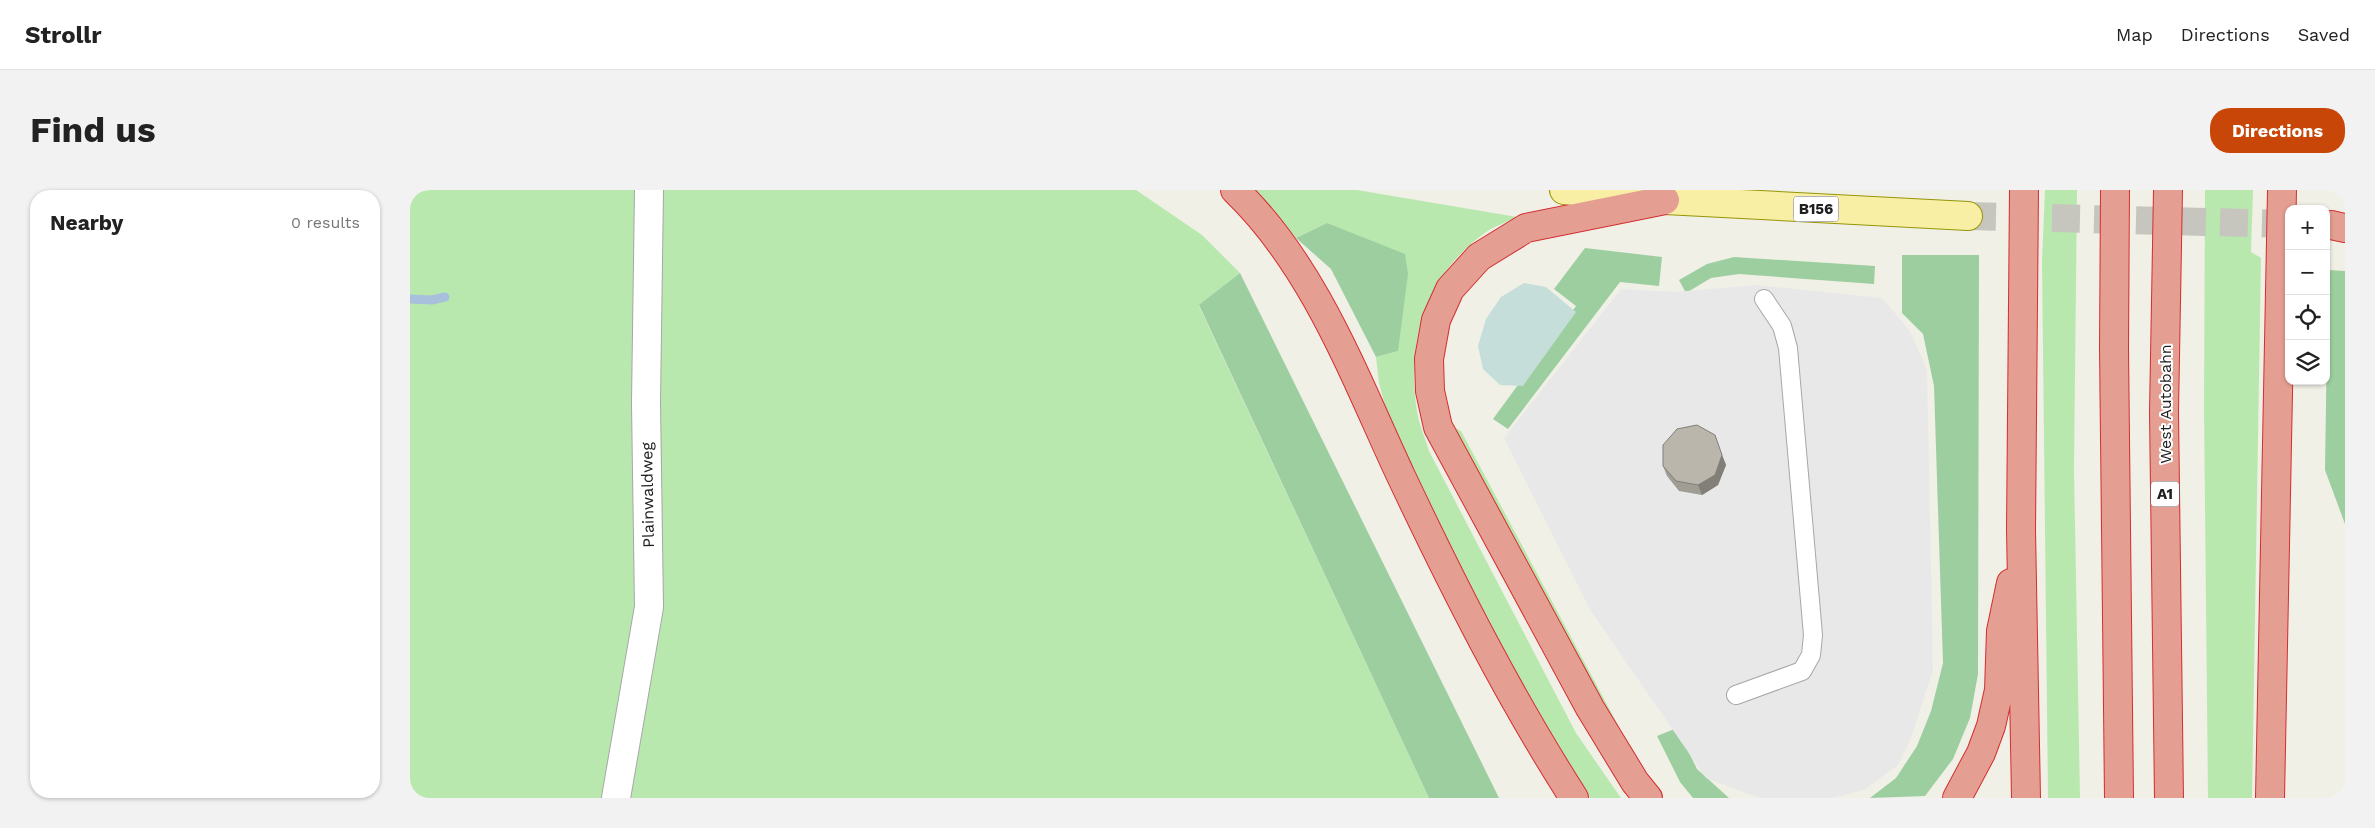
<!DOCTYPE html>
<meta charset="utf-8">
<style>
body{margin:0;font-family:"Work Sans",sans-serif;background:#f2f2f2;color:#222}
.controls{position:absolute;right:15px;top:15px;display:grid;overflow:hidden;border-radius:10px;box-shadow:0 1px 4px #0004}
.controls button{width:45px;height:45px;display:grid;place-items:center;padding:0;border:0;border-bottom:1px solid #e0e0e0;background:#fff;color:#222;font:25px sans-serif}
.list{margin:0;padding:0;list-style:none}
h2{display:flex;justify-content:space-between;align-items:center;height:65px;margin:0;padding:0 20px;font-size:21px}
h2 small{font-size:16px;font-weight:400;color:#767676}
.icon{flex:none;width:28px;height:28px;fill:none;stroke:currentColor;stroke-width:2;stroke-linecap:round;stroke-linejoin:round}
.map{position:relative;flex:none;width:1935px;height:608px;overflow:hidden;border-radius:20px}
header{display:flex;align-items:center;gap:30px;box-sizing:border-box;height:70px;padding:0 25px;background:#fff;border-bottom:1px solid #e0e0e0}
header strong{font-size:24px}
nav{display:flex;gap:28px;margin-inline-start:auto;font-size:18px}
.intro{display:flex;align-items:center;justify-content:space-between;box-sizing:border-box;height:120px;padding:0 30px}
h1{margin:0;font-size:35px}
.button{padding:12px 22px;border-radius:20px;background:#c84708;color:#fff;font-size:18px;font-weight:700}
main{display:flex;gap:30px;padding:0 30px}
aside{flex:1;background:#fff;border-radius:20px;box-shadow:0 1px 4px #0004}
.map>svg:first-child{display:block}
.grass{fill:#b9e8af}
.forest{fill:#9dce9f}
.wetland{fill:#c5deda}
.parking{fill:#e8e8e8}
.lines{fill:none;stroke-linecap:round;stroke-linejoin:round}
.stream{stroke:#a9c0dc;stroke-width:9}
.primary-tunnel{stroke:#c6c6bf;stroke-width:28;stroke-dasharray:28 14;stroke-linecap:butt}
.service-casing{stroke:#a7a7a7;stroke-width:20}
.minor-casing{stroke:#a7a7a7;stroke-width:30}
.primary-casing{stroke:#969506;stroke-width:30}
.motorway-casing{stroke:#d42e31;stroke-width:30}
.service{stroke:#fff;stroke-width:18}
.minor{stroke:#fff;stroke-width:28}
.primary{stroke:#f8efa4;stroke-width:28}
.motorway{stroke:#e49e92;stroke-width:28}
.wall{fill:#a09d94}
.shaded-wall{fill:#827f78}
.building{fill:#bab6ac;stroke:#827f78}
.labels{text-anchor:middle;stroke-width:4;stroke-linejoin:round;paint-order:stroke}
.shield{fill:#fff;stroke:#636363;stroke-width:1}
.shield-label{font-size:15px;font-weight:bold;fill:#202020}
.street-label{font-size:16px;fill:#202020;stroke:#fff}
</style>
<header>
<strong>Strollr</strong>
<nav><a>Map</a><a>Directions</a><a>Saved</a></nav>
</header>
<div class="intro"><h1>Find us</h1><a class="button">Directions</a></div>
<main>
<aside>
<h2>Nearby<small>0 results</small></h2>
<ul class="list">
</ul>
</aside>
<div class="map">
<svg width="1935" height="608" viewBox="0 0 1935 608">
<rect width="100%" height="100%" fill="#f0f0e7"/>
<!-- grass -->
<path class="grass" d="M0 0H726L792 45 830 83 789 116 1019 608H0Z
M846 0H947L1107 27C1097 32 1085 36 1076 42 1016 85 996 149 1007 221 1009 234 1015 248 1019 261L1166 543 1211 608H1180L1146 554 1069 417 978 227 969 193 966 167 988 161 917 33 886 48Z
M1635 0H1667L1664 279 1670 608H1638L1632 71Z
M1795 0H1843L1841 62 1851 68 1842 608H1798L1794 218Z
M1044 237 1051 241 1209 537 1204 539 1042 243Z"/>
<!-- forest -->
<path class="forest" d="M917 33 995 64 998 84 988 161 966 167 921 79 886 48Z
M1175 58 1252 67 1249 96 1210 92 1098 239 1083 229 1166 116 1144 99Z
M1492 65H1569L1568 484 1560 528 1543 569 1515 606 1460 608 1486 588 1507 556 1521 521 1533 473 1524 196 1513 144 1492 123Z
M1324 67 1465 76 1464 94 1329 84 1301 88 1276 103 1269 90 1297 74Z
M1918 80 1935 81V334L1915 280Z
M830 83 1089 608H1019L789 115Z
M1267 538 1287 579 1319 608H1283L1270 592 1247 546Z"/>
<!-- wetland -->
<path class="wetland" d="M1114 93 1136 97 1166 122 1113 196 1090 195 1073 179 1068 156 1076 129 1091 107Z"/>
<!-- parking -->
<path class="parking" d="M1347 95 1472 108 1500 141 1517 180 1523 480 1500 551 1488 575 1454 600 1421 608H1350L1296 588 1181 421 1094 248 1211 99 1265 102Z"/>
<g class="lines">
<!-- stream -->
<path class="stream" d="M0 109 22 110 35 107"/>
<!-- primary-tunnel -->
<path class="primary-tunnel" d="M1558 26 1879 34"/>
<!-- service casing -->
<g class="service-casing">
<path id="service" d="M1326 505 1392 481 1401 465 1403 445 1378 158 1372 136 1354 109"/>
</g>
<!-- minor casing -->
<g class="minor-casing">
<path id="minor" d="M206 608 239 417 236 213 239 0"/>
</g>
<!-- primary casing -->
<g class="primary-casing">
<path id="primary" d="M1154 0 1255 10 1558 26"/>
</g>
<!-- motorway casing -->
<g class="motorway-casing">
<path id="motorway" d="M825 0C905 77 945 188 991 286 1043 396 1098 505 1164 608
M1614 0 1611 340 1616 608
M1705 0 1704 158 1709 608
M1758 0 1754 222 1759 608
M1921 35 1935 38
M1238 608 1225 592 1180 518 1028 237 1020 201 1019 169 1026 130 1040 99 1069 67 1116 38 1255 10
M1547 608 1571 563 1581 536 1589 500 1591 441 1601 393
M1860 608 1872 0"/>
</g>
<!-- service -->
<use href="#service" class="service"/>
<!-- minor -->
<use href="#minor" class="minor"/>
<!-- primary -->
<use href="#primary" class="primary"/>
<!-- motorway -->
<use href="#motorway" class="motorway"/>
</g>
<!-- wall -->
<path class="wall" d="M1312 265 1316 275 1308 295 1292 305 1269 301 1257 286 1253 276Z"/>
<!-- shaded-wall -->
<path class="shaded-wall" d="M1312 265 1316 275 1308 295 1292 305 1288 295Z"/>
<!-- building -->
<path class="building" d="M1287 235 1305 245 1312 265 1305 285 1288 295 1266 291 1253 276V255L1267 239Z"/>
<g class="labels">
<!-- shield labels -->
<g class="shield">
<rect x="1383.5" y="6.5" width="45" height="25" rx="4"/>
<rect x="1741" y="291.5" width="28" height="25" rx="4"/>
</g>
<g class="shield-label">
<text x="1406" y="24">B156</text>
<text x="1755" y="309">A1</text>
</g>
<!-- street labels -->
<g class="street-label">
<text transform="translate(1755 214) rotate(-90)" y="6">West Autobahn</text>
<text transform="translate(237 305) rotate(-91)" y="6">Plainwaldweg</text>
</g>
</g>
</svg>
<div class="controls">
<button>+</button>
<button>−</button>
<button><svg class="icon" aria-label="locate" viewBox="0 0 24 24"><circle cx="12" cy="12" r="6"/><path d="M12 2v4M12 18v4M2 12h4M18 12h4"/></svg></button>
<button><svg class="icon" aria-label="layers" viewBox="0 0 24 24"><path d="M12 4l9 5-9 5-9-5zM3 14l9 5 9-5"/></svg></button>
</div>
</div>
</main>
